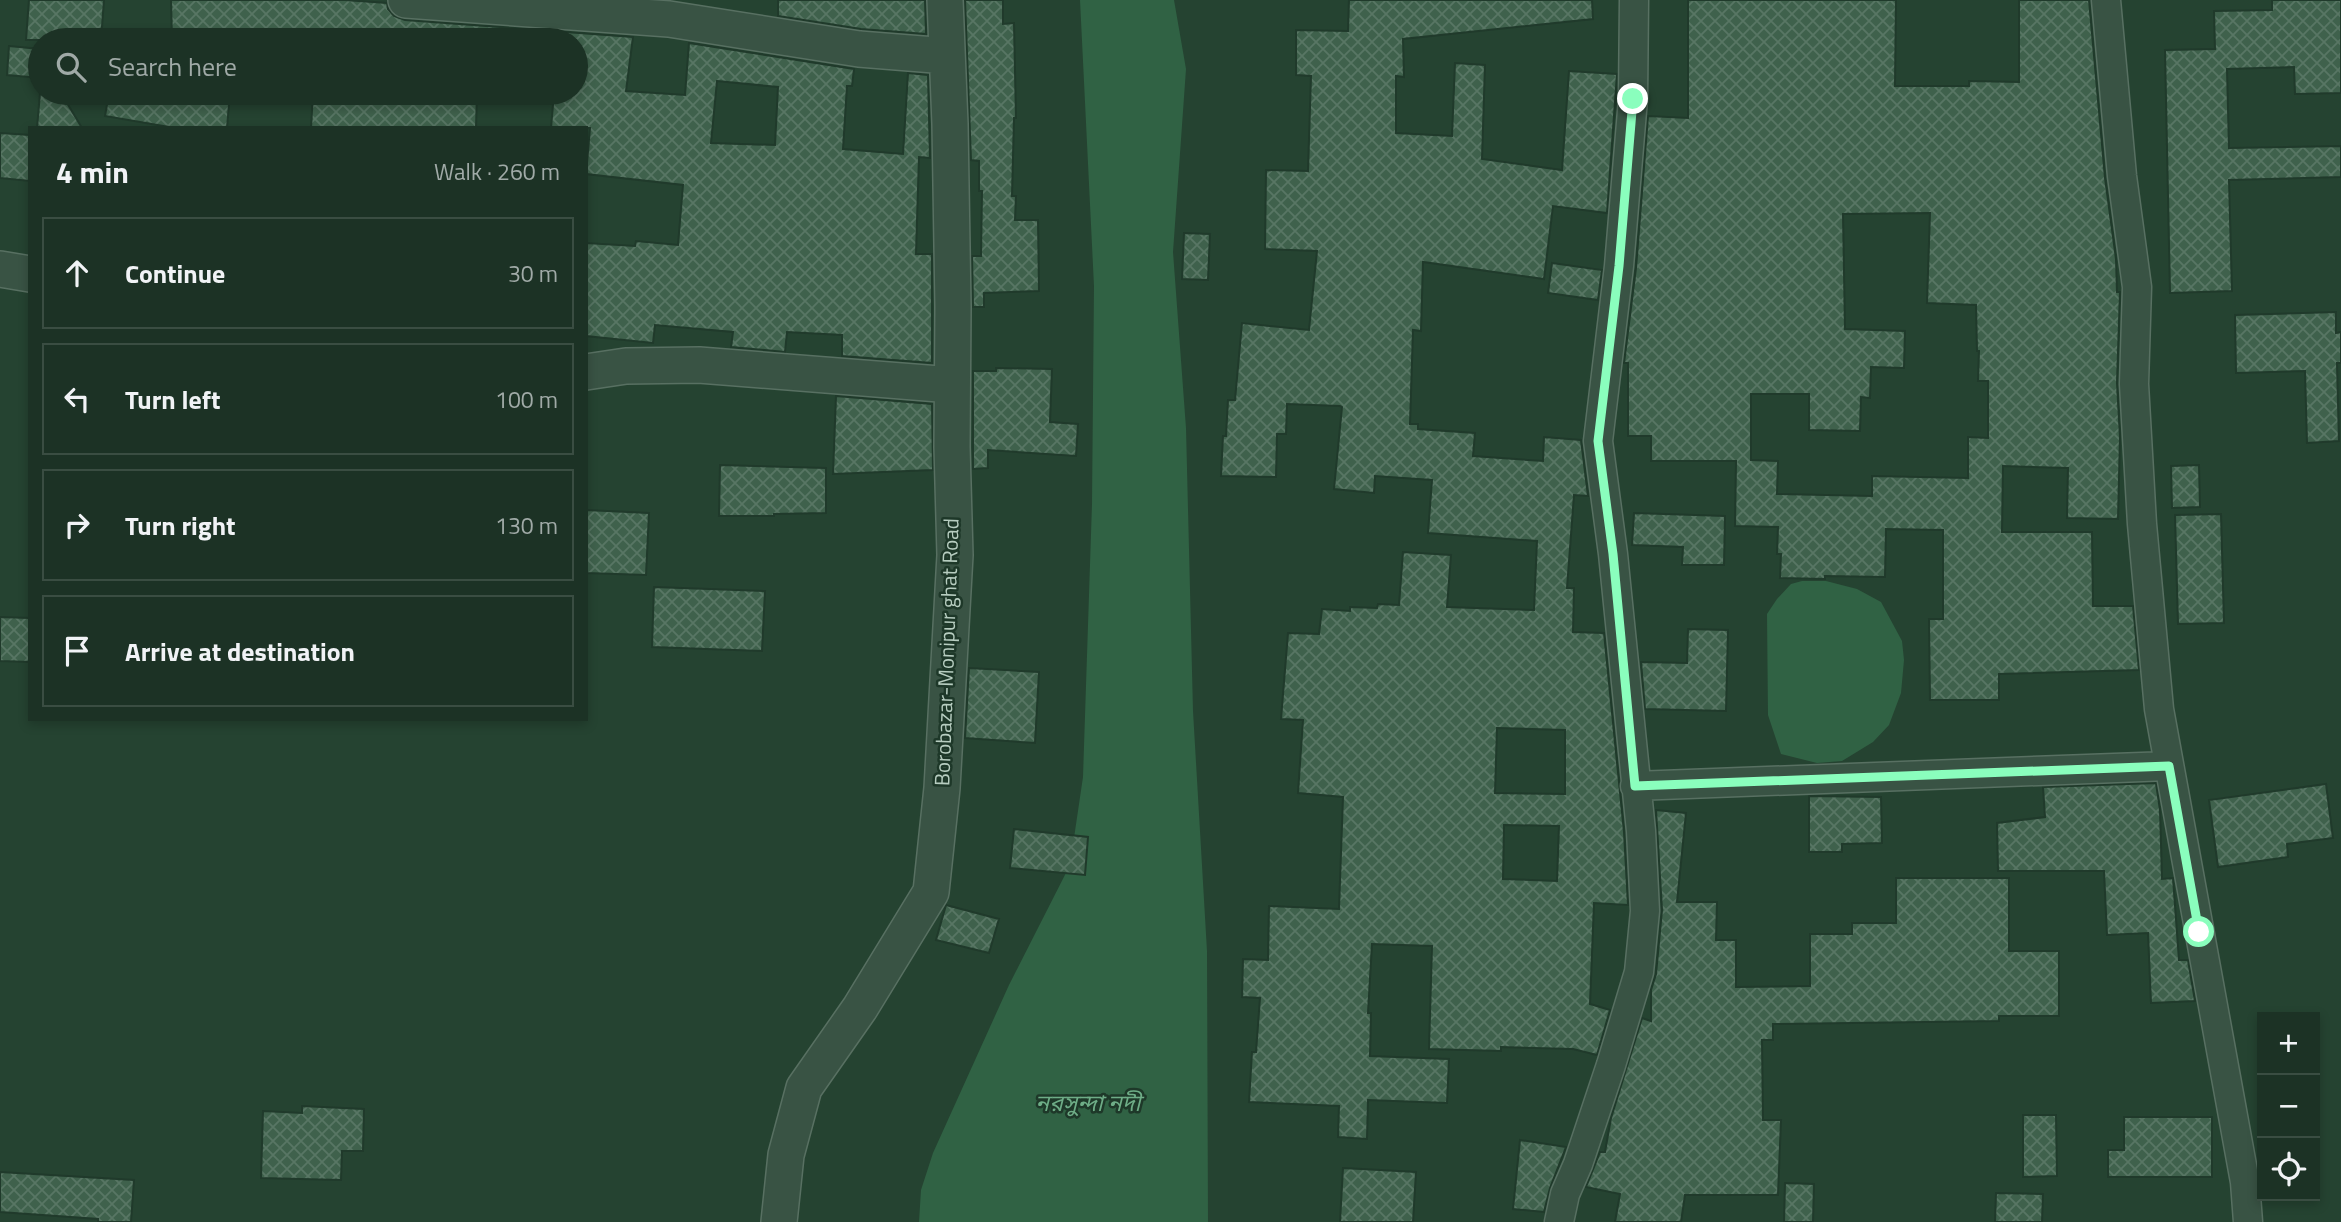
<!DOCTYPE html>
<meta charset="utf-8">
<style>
body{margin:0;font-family:"Titillium Web","Noto Sans Bengali",sans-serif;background:#293e32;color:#f1f3f6}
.controls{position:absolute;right:21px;bottom:21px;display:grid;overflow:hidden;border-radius:0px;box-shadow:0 4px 10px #0003}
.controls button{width:63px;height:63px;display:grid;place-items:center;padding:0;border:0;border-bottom:2px solid #3a4d42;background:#1c3225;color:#f1f3f6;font:35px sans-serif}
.stop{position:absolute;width:21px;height:21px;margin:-16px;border:5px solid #8afebd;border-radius:50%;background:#fff}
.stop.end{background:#8afebd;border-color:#fff;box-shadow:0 2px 7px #0008}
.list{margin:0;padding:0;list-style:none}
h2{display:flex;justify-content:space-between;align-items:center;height:91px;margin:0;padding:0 28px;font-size:30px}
h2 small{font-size:23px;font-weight:400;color:#a0aaa7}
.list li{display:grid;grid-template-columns:46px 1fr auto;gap:21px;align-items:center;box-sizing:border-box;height:112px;margin:0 14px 14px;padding:0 14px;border:2px solid #3a4d42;border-radius:0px}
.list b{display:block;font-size:26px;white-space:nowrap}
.list em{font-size:23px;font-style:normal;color:#a0aaa7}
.icon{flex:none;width:38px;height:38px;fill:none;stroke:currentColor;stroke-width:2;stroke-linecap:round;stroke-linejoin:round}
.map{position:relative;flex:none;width:2341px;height:1222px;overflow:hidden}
.search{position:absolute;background:#1c3225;box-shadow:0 4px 10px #0003;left:28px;top:28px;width:560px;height:77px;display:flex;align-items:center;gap:18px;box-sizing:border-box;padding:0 24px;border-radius:38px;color:#a0aaa7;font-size:26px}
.panel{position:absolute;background:#1c3225;box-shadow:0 4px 10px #0003;left:28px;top:126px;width:560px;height:595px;border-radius:0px}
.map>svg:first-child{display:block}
.water{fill:#306244}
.building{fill:url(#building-cross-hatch);stroke:#203a2b;stroke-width:2;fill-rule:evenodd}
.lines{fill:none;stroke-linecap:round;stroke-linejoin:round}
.minor-casing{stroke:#587062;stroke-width:31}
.tertiary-casing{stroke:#587062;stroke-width:38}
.minor{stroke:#395344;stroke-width:28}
.tertiary{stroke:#395344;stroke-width:35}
.route{stroke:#8afebd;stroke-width:9}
.labels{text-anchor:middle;stroke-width:5;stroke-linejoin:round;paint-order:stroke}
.street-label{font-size:21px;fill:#b7cdc0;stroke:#1e3829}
.water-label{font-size:23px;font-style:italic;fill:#6ead87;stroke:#1e3829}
</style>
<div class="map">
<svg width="2341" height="1222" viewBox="0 0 2341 1222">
<defs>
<pattern id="building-cross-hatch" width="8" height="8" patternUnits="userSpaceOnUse" patternTransform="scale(1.75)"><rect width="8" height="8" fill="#3f614c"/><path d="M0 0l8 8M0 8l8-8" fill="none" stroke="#587664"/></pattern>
</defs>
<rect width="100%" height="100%" fill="#254331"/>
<!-- water -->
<path class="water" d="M1080 0H1174L1186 69 1173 252 1186 428 1193 711 1207 951 1208 1222H919L921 1190 933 1153 1009 985 1070 865 1083 777 1092 504 1094 286Z
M1802 581H1826L1857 589 1881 602 1902 641 1904 660 1901 693 1889 725 1873 742 1842 761 1817 763 1781 754 1768 715 1767 614 1777 599 1791 584Z"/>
<!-- building -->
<path class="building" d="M29 0H104L101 40H26Z
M171 0H345L387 3 388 9 394 16 405 20 633 37 626 91 685 95 689 43 854 69 852 86H847L843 149 903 154 908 73 928 75 930 158 919 157 916 254H932V363L842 356V335L787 332 785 352 731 347 733 332 655 325 653 343 586 336V243L635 246 636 241 678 245 683 185 586 174 590 128H551L554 93H576V40H172ZM717 81 778 87 775 145 711 143Z
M778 0H925L926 34 861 29 778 16Z
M965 0H1003V24L1014 23 1016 118H1014L1012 196H1016L1015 220H1038L1039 291 984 293V307H973L972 256H981L982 191H979V161L971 160Z
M1349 0H1592L1593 19 1403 39 1404 77 1396 76V133L1452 136 1455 63 1485 65 1482 159 1562 170 1569 71 1617 74 1607 213 1553 206 1544 279 1423 262 1421 331 1413 330 1410 424H1418V429L1475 433 1473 456 1543 461 1544 437 1581 440 1588 496 1574 495 1567 588H1574L1573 632 1604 633 1624 832 1628 905 1594 903 1590 1004 1610 1010 1597 1055 1573 1049 1501 1047V1051L1429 1049 1432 946 1372 944 1368 1013H1371L1370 1056 1449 1059 1447 1103 1368 1100 1367 1139 1338 1137 1339 1106 1249 1102 1252 1052H1256L1260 998 1242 997 1243 959 1268 960 1269 906 1339 909 1343 797 1298 793 1303 720 1281 719 1288 633 1319 634 1322 609 1350 611V607L1377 608 1378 604 1399 605 1403 552 1451 555 1447 607 1534 610 1537 541 1428 533 1432 480 1375 476 1374 493 1334 489 1342 407 1340 406 1287 404 1286 434H1277L1276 477 1221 476 1223 436H1226L1228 400H1235L1242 323 1309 330 1317 251 1265 249 1266 170 1308 171 1311 76 1296 75V30L1348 31ZM1497 728 1565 730V794L1495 793ZM1504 825 1559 826 1557 881 1503 879Z
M1688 0H1896L1895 86H1969V81L2019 82V0H2089L2105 178 2116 259 2117 292H2120L2117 383 2120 437 2118 519 2067 518 2068 468 2003 466 2002 532H2092L2093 606H2133L2139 670 1999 674V700H1930L1929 619H1943V530L1886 529 1885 577 1825 576V579L1780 578 1781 554H1777L1778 527 1735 526 1736 461H1651V436H1628V363H1624L1636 268 1648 116 1688 118ZM1930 213 1927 303 1976 305 1977 351H1979L1978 381H1988V438L1968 437V478L1872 476V496L1777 494 1778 461 1751 460V394H1809V430L1860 431 1861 397 1870 398 1871 367 1904 368 1905 331 1845 329 1843 214Z
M2272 0H2341V93L2295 94 2294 67 2227 69 2229 148 2341 146V177L2229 180 2232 291 2170 293 2165 50 2215 49 2214 11 2272 10Z
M9 46 40 49V78L7 75Z
M40 93H61L82 128H37Z
M109 93H230L227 128H175L105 116Z
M313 93H477L476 128H311Z
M0 133 30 135V181L0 178Z
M1184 233 1210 234 1208 280 1182 279Z
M1552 263 1602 270 1598 300 1548 293Z
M2336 312V333L2341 332V363H2337L2339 441 2307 443 2305 371 2236 373 2235 315Z
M996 368 1052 369 1050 422 1078 424 1076 456 988 450V468L973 469V371H996Z
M836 396 932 404 933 470 833 474Z
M720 465 826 468V513L774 514V516H719Z
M2199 465 2200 507 2172 508 2171 466Z
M586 510 649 513 646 575 586 573Z
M1634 513 1725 516 1724 565H1682L1683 547 1632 545Z
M2221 514 2224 623 2178 624 2175 515Z
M654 587 765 591 762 651 652 647Z
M0 617 30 618V662L0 661Z
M1688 629 1728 630 1726 711 1645 709 1641 662 1687 663Z
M969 668 1039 672 1035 743 965 738Z
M2156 783 2160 810 2162 879 2173 878 2179 960H2188L2195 1001 2151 1003 2148 933 2107 935 2104 871H1998L1997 823 2045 817 2043 787Z
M2326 784 2333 838 2287 844 2288 857 2218 867 2209 800Z
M1809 796 1881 797 1882 843 1842 844V852H1809Z
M1656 810 1686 813 1677 902H1717L1716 940H1736V987L1810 986V934H1852V923H1896V878H2009V951H2059V1016H1999V1021L1773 1024V1040H1762L1763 1120H1781L1778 1195H1685L1681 1222H1615L1620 1194 1586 1187 1600 1152H1605L1611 1118 1642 1018 1651 1021V990L1656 974 1662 910Z
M1014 829 1088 837 1085 875 1010 868Z
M946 905 999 919 989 953 936 940Z
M302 1106 364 1109 363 1151H342L341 1180 261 1178 263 1111 302 1113Z
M2023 1115H2056L2057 1176 2023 1177Z
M2124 1117H2212V1177H2108V1150H2124Z
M1520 1140 1566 1147 1550 1188 1544 1212 1513 1209Z
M1343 1168 1416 1172 1413 1222H1340Z
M0 1172 134 1180 131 1222H98V1219L0 1212Z
M1785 1183 1814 1184 1813 1222H1784Z
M1996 1193 2043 1194 2042 1222H1995Z"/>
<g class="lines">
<!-- minor casing -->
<g class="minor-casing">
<path id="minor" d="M2106 0 2122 176 2137 287 2134 384 2142 524 2159 709 2245 1182 2248 1222
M1635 786 2169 766
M1559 1222 1565 1194 1578 1164 1611 1065 1639 972 1645 911 1641 831 1613 554 1598 441 1619 266 1633 99 1634 0"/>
</g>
<!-- tertiary casing -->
<g class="tertiary-casing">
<path id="tertiary" d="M406 0 669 19 859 49 947 56
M0 269 30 274
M586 372 626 366 699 365 952 385
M779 1222 786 1155 804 1088 860 1008 931 892 942 788 955 555 952 447 953 307 950 124 945 0"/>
</g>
<!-- minor -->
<use href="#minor" class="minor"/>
<!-- tertiary -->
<use href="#tertiary" class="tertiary"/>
</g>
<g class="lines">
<!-- route -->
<path class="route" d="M1633 99 1619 266 1598 441 1613 554 1635 786 2169 766 2199 932"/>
</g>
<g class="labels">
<!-- street labels -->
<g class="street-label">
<text transform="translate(947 652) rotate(-88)" y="7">Borobazar-Monipur ghat Road</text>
</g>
<!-- water labels -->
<g class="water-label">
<text x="1088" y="1111">নরসুন্দা নদী</text>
</g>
</g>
</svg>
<div class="controls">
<button>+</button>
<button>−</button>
<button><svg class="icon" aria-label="locate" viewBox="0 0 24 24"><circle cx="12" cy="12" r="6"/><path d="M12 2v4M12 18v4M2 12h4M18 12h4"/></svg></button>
</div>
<div class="stop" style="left:2199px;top:932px"></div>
<div class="stop end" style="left:1633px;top:99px"></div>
<div class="search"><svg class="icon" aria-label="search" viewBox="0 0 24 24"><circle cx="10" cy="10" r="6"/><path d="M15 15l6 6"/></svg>Search here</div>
<section class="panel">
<h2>4 min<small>Walk · 260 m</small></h2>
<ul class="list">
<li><svg class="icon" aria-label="ahead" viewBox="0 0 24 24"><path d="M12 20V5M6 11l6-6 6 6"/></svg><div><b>Continue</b></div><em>30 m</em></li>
<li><svg class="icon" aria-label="left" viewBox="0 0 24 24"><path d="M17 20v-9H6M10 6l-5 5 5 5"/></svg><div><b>Turn left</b></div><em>100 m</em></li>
<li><svg class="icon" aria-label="right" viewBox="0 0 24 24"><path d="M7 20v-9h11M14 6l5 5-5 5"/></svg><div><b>Turn right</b></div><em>130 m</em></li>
<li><svg class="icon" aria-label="arrive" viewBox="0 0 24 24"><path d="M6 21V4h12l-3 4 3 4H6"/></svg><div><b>Arrive at destination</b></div></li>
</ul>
</section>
</div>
